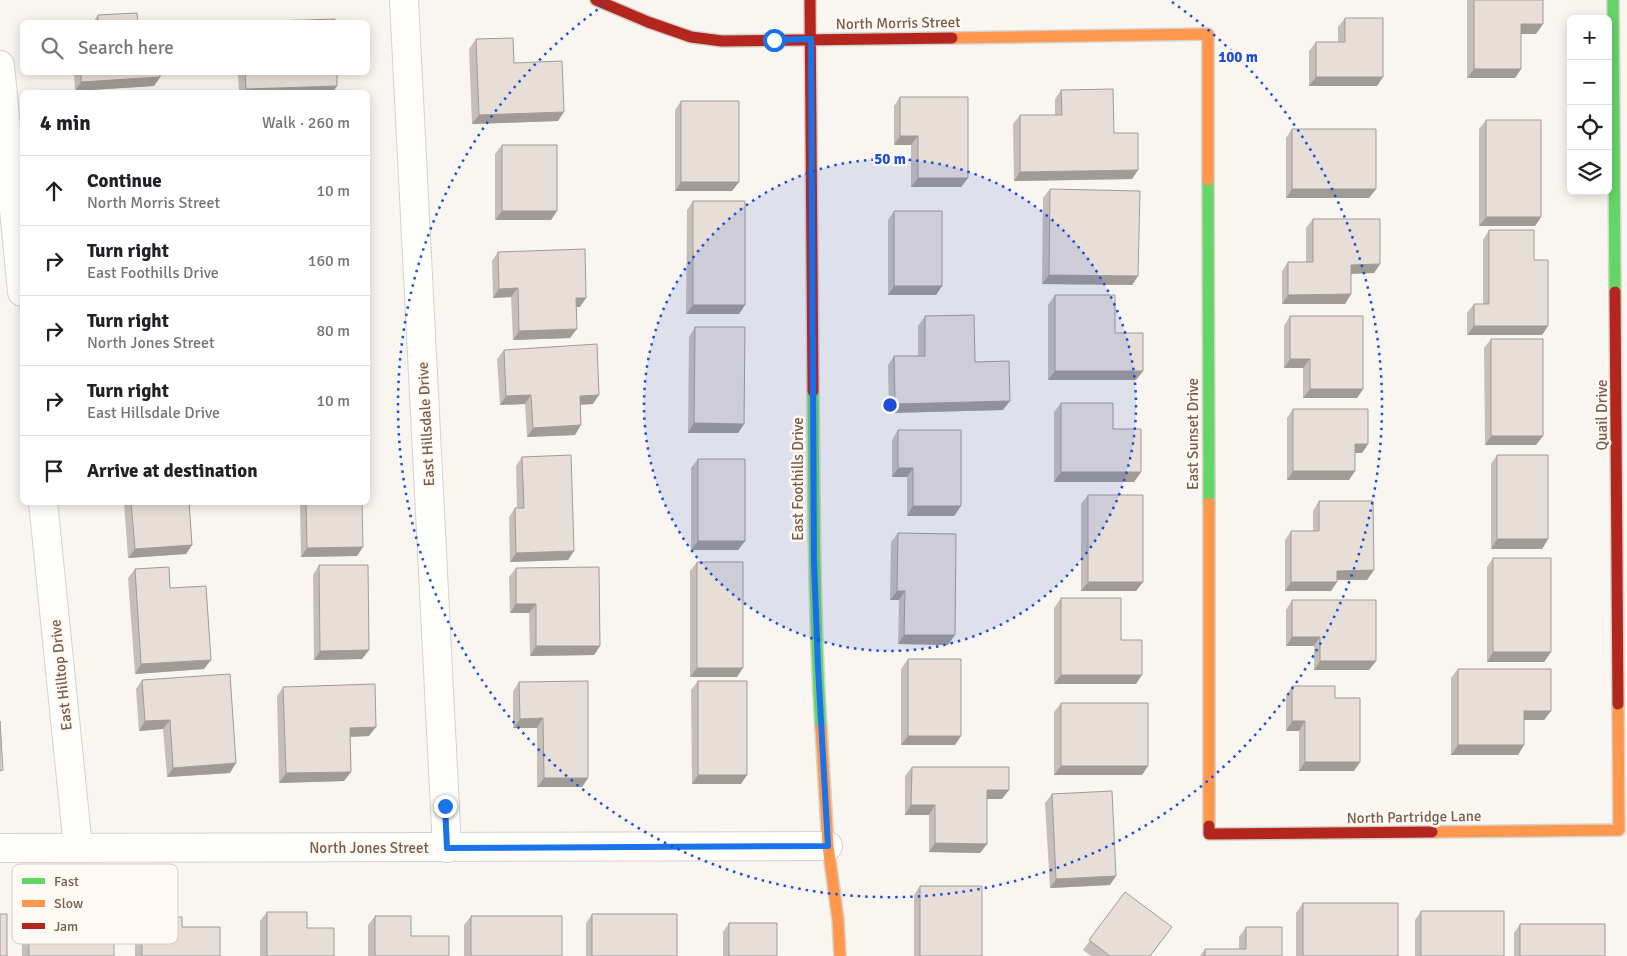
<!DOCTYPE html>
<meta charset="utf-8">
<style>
body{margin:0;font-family:Signika,sans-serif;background:#f2f2f2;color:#202124}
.controls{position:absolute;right:15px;top:15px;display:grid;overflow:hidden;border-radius:8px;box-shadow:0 2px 12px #0003}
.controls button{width:45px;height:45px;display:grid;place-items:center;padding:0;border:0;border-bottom:1px solid #e0e0e0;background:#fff;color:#202124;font:25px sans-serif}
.stop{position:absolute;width:15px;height:15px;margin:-11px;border:4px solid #1a73e8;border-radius:50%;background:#fff}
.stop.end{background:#1a73e8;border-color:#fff;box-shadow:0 1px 5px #0008}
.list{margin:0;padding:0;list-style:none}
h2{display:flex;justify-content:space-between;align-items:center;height:65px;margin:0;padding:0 20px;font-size:21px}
h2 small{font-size:16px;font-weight:400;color:#757577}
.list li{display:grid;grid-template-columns:32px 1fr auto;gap:15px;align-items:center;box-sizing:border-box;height:70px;padding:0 20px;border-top:1px solid #e0e0e0}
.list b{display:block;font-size:19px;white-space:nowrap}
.list p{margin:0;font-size:16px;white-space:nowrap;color:#757577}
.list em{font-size:16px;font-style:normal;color:#757577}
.icon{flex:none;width:28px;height:28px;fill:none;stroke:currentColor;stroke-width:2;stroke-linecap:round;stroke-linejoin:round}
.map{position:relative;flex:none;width:1627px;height:956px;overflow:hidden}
.search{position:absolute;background:#fff;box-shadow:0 2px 12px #0003;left:20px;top:20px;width:350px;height:55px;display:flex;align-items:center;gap:12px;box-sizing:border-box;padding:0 18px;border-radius:8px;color:#757577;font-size:19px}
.panel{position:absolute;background:#fff;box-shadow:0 2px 12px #0003;left:20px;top:90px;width:350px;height:415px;border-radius:8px}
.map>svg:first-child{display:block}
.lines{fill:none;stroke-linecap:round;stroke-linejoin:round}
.street-casing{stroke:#d7d1cb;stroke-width:30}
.fast-casing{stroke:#d9d2cb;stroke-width:14}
.slow-casing{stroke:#d9d2cb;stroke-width:14}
.jam-casing{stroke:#d9d2cb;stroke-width:14}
.street{stroke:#fefefd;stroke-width:28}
.fast{stroke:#63d668;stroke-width:11}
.slow{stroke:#ff974d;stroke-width:11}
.jam{stroke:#b3261e;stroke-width:11}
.wall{fill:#c6bfb9}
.shaded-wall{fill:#a19b96}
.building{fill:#e6ded7;stroke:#a19b96}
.route{stroke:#1a73e8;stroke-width:6}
.ring{fill:none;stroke:#1d4ed8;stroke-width:2.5;stroke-dasharray:2.5 5}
.labels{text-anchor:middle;stroke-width:5;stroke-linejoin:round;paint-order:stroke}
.street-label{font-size:15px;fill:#7a5c4d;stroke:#fffaf3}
.key{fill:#fffaf3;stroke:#d7cbc1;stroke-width:1}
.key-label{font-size:14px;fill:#7a5c4d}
.centre{fill:#1d4ed8;stroke:#fffaf3;stroke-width:2.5}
.ring-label{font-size:15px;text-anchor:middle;font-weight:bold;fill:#1d4ed8;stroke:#fffaf3;stroke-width:5;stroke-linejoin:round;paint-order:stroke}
</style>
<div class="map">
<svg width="1627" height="956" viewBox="0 0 1627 956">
<rect width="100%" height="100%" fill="#f9f5f0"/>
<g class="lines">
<!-- street casing -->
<g class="street-casing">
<path id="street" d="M404 0 447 848
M0 65 22 292
M43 502 78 848
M0 848 828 846"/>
</g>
<!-- fast casing -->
<g class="fast-casing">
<path id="fast" d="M1613 0 1615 292
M1208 180 1209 503
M813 391C814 504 814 616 821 728"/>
</g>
<!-- slow casing -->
<g class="slow-casing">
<path id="slow" d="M952 38 1208 34V180
M1209 503V826
M821 728 828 846 838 920 840 956
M1432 832 1619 830 1618 704"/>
</g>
<!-- jam casing -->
<g class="jam-casing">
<path id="jam" d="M596 0 648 22 691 37 722 41 952 38
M810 0 813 391
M1615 292 1618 704
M1209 826V834L1432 832"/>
</g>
<!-- street -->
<use href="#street" class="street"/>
<!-- fast -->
<use href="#fast" class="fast"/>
<!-- slow -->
<use href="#slow" class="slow"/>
<!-- jam -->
<use href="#jam" class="jam"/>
</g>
<!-- wall -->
<path class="wall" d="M1467 0H1543V24L1536 34H1521V69L1515 78H1467Z
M98 15 138 22H93Z
M1345 18 1383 77 1377 86H1309V51L1316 42H1338V27Z
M476 39 514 63 558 121 472 124 469 49Z
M74 72H160V77L154 86 75 91Z
M238 72H337L333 92H239Z
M1061 90 1114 133 1138 170 1132 179 1014 181 1013 124 1020 115H1055V99Z
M900 97 968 178 961 187H911V145H894V106Z
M681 101 739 182 732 191H675V110Z
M1486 120 1541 217 1535 226H1479V129Z
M1292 129 1376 189 1369 198H1286V138Z
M502 145 557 211 551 220H495V154Z
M1050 189 1138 276 1132 285 1042 284 1043 198Z
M693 201 745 305 739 314H686L687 210Z
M894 211 942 286 936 295H888V220Z
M1313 219 1380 264 1374 273 1351 274V294L1345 304H1282V271L1288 262H1306V228Z
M1489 230 1534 260 1548 326 1542 335H1467V313L1474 304H1483V240Z
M498 252 580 307H576L570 338 513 340 511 297 493 298 492 261Z
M1055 295 1115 333 1143 371 1136 380H1048V305Z
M925 316 975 362 1003 410 889 413 888 365 894 356H918V326Z
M1290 316 1363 389 1357 398H1303V368H1284V326Z
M695 327 744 424 738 433H688L689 337Z
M1491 339 1543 436 1536 445H1485L1484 348Z
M504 350 593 404 580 405 575 435 527 437 525 404 500 405 497 359Z
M1061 403 1113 429 1141 472 1134 482H1054V412Z
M1293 409 1368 444 1362 453H1355V471L1349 480H1287V418Z
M898 430 961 506 954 516H907V477H892V440Z
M1497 455 1548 539 1542 549H1491V464Z
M522 457 574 551 568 560 510 562 509 517 515 508H517L516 466Z
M698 459 745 541 738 550H691V468Z
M1088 495 1143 582 1136 591H1081V504Z
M1319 501 1374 570 1367 580H1337V582L1331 591H1285V540L1291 531H1313V511Z
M124 502H189L192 545 186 554 128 558Z
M300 502H362L357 556 301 557Z
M898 533 948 645 898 644 899 600H890L891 542Z
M1493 558 1551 652 1544 662H1487V567Z
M697 562 737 677H690V571Z
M319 565 369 650 362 659 314 660 313 575Z
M516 568 600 646 594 655 530 656 529 613H510L509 577Z
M135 569 170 588 204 669 135 674 128 578Z
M1061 598 1121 640 1136 684H1054V608Z
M1292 600 1376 661 1369 670H1314V646H1286V610Z
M908 659 955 745H901V669Z
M1458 669 1551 711 1544 720H1524V745L1518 755H1451V678Z
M142 680 230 773 167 777 163 729 139 731 136 689Z
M698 681 741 784H692L691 690Z
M519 682 588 778 582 787H537V728H513V691Z
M1292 686 1335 698 1360 762 1354 771H1299V731H1286V696Z
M283 687 369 736 350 737 351 772 344 781 279 783 277 696Z
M1061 703 1142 775H1054V712Z
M912 767 1002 799H987V844L980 853 929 852V815H905V776Z
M1052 794 1110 885 1050 888 1045 803Z
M920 886 982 956H914V895Z
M1125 892 1165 937 1150 956H1091L1083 950Z
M1303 903 1398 956H1296V913Z
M1421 911 1504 956H1415V920Z
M267 912 307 928 334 956H260V921Z
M29 914 114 956H22V923Z
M592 914 677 956H586V923Z
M375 916 411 936 449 956H368V925Z
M471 916 562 956H464V925Z
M142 917 182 927 220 956H135V926Z
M729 923 777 956H723V932Z
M1520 924 1605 956H1514V933Z
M1246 927 1282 956H1200L1205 949H1239V937Z"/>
<!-- shaded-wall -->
<path class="shaded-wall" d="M1521 24H1543L1536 34H1515Z
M1474 69H1521L1515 78H1467Z
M160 77 154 86 75 91 81 82Z
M1316 77H1383L1377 86H1309Z
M337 86 333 92H243L246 89Z
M564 112 558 121 472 124 479 115Z
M900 136H918L911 145H894Z
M1138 170 1132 179 1014 181 1020 172Z
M918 178H968L961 187H911Z
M681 182H739L732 191H675Z
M1292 189H1376L1369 198H1286Z
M502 211H557L551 220H495Z
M1486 217H1541L1535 226H1479Z
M1380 264 1374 273 1345 274 1351 265Z
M1049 275 1138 276 1132 285 1042 284Z
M894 286H942L936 295H888Z
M518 288 511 297 493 298 499 289Z
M1351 294 1345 304H1282L1288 295Z
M576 298H586L580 307H569Z
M693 305H745L739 314H686Z
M1474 326H1548L1542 335H1467Z
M577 329 570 338 513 340 519 331Z
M1290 359H1310L1303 368H1284Z
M1055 371H1143L1136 380H1048Z
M1310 389H1363L1357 398H1303Z
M531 395 525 404 500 405 506 396Z
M599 395 593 404 573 405 580 396Z
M1010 401 1003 410 889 413 895 404Z
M694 423 744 424 738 433H688Z
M581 425 575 435 527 437 533 428Z
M1491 436H1543L1536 445H1485Z
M1355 444H1368L1362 453H1349Z
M898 468H913L907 477H892Z
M1293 471H1355L1349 480H1287Z
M1061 472H1141L1134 482H1054Z
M913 506H961L954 516H907Z
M1497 539H1548L1542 549H1491Z
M698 541H745L738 550H691Z
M192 545 186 554 128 558 135 549Z
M363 547 357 556 301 557 307 548Z
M574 551 568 560 510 562 516 553Z
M1374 570 1367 580H1331L1337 571Z
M1088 582H1143L1136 591H1081Z
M1291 582H1337L1331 591H1285Z
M897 591H905L899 600H890Z
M516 604H536L529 613H510Z
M904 635H955L948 645 898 644Z
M1292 637H1320L1314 646H1286Z
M536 646H600L594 655 530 656Z
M369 650 362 659 314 660 320 651Z
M1493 652H1551L1544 662H1487Z
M211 660 204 669 135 674 141 664Z
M1320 661H1376L1369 670H1314Z
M697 668H743L737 677H690Z
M1061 675H1142L1136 684H1054Z
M1524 711H1551L1544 720H1518Z
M543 718 537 728H513L520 719Z
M170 720 163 729 139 731 145 721Z
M1292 721H1305L1299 731H1286Z
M376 727 369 736 343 737 350 728Z
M908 736H961L955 745H901Z
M1458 745H1524L1518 755H1451Z
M1305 762H1360L1354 771H1299Z
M236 763 230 773 167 777 173 768Z
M1061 766H1148L1142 775H1054Z
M351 772 344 781 279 783 286 773Z
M698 775H747L741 784H692Z
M544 778H588L582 787H537Z
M987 790H1009L1002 799H980Z
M911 805H935L929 815H905Z
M935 843 987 844 980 853 929 852Z
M1116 876 1110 885 1050 888 1056 879Z"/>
<!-- building -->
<path class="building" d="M1474 0H1543V24H1521V69H1474Z
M137 13 138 22H98V15Z
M1345 18H1383V77H1316V42H1345Z
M335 19V22H244Z
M513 38 514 63 562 61 564 112 479 115 476 39Z
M81 72H160V77L81 82Z
M245 72H337V86L246 89Z
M1113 89 1114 133H1138V170L1020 172V115H1062L1061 90Z
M900 97H968V178H918V136H900Z
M681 101H739V182H681Z
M1486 120H1541V217H1486Z
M1292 129H1376V189H1292Z
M502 145H557V211H502Z
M1050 189 1140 191 1138 276 1049 275Z
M693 201H745V305H693Z
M894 211H942V286H894Z
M1313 219H1380V264L1351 265V294L1288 295V262H1313Z
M1489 230H1534V260H1548V326H1474V304H1489Z
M585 249 586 298H576L577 329 519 331 518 288 499 289 498 252Z
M1055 295H1115V333H1143V371H1055Z
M974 315 975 362 1009 361 1010 401 895 404 894 356H925V316Z
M1290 316H1363V389H1310V359H1290Z
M695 327H745L744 424 694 423Z
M1491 339H1543V436H1491Z
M597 344 599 395 580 396 581 425 533 428 531 395 506 396 504 350Z
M1061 403H1113V429H1141V472H1061Z
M1293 409H1368V444H1355V471H1293Z
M898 430H961V506H913V468H898Z
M571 455 574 551 516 553 515 508H524L522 457Z
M1497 455H1548V539H1497Z
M698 459H745V541H698Z
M1088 495H1143V582H1088Z
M1319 501H1373L1374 570 1337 571V582H1291V531H1319Z
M131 502H189L192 545 135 549Z
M306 502H362L363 547 307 548Z
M898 533 956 534 955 635H904L905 591H897Z
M1493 558H1551V652H1493Z
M697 562H743V668H697Z
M319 565H368L369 650 320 651Z
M169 567 170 588 206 586 211 660 141 664 135 569Z
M599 567 600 646H536V604H516V568Z
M1061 598H1121V640H1142V675H1061Z
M1292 600H1376V661H1320V637H1292Z
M908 659H961V736H908Z
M1458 669H1551V711H1524V745H1458Z
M230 674 236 763 173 768 170 720 145 721 142 680Z
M588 681V778H544L543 718 520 719 519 682Z
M698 681H747V775H698Z
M375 684 376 727 350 728 351 772 286 773 283 687Z
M1292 686H1335V698H1360V762H1305V721H1292Z
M1061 703H1148V766H1061Z
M0 721 3 770 0 771Z
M912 767H1009V790H987V844L935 843V805H911Z
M1112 791 1116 876 1056 879 1052 794Z
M920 886H982V956H920Z
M1125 892 1172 927 1150 956H1110L1089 940Z
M1303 903H1398V956H1303Z
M1421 911H1504V956H1421Z
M267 912H307V928H334V956H267Z
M0 914H7V956H0Z
M29 914H114V956H29Z
M592 914H677V956H592Z
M375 916H411V936H449V956H375Z
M471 916H562V956H471Z
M142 917H182V927H220V956H142Z
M729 923H777V956H729Z
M1520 924H1605V956H1520Z
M1246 927H1282V956H1205V949H1246Z"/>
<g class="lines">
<!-- route -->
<path class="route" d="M445 806 447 848 828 846 818 667 814 561 811 39 774 40"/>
</g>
<!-- distance rings -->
<circle cx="890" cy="405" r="246" fill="#1d4ed8" fill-opacity=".12"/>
<g class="ring">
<circle cx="890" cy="405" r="246"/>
<path d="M1172 2A492 492 0 1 1 608 2"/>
</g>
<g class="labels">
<!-- street labels -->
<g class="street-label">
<text transform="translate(898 23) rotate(-1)" y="5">North Morris Street</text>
<text transform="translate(1602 415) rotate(-90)" y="5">Quail Drive</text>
<text transform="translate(426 424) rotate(-93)" y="5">East Hillsdale Drive</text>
<text transform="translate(1193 434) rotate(-90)" y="5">East Sunset Drive</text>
<text transform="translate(798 479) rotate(-90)" y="5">East Foothills Drive</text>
<text transform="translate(61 675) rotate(-96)" y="5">East Hilltop Drive</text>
<text transform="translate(1414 817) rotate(-1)" y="5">North Partridge Lane</text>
<text x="369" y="853">North Jones Street</text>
</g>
</g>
<!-- legend -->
<rect x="12" y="864" width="166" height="80" rx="8" class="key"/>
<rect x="22" y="878" width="23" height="6" fill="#63d668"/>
<rect x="22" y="900" width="23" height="7" fill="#ff974d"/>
<rect x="22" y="923" width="23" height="6" fill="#b3261e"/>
<g class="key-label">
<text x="54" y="886">Fast</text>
<text x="54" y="908">Slow</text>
<text x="54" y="931">Jam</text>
</g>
<circle cx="890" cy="405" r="8" class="centre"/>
<g class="ring-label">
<text x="1238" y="62">100 m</text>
<text x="890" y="164">50 m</text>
</g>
</svg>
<div class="controls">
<button>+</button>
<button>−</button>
<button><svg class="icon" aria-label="locate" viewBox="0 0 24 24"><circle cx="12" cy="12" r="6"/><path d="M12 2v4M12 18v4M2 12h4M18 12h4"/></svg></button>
<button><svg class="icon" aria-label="layers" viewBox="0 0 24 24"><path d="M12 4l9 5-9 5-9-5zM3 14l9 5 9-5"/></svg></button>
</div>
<div class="stop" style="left:774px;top:40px"></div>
<div class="stop end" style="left:445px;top:806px"></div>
<div class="search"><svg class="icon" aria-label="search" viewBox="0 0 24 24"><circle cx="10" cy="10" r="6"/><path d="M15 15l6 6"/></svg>Search here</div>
<section class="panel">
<h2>4 min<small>Walk · 260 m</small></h2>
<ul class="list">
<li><svg class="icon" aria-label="ahead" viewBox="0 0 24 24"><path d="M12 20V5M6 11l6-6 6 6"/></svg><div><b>Continue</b><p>North Morris Street</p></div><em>10 m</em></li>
<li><svg class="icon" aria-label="right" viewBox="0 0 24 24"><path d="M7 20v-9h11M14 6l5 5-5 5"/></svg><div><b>Turn right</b><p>East Foothills Drive</p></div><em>160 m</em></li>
<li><svg class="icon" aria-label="right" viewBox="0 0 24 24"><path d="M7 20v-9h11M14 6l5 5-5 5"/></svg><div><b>Turn right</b><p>North Jones Street</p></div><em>80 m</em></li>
<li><svg class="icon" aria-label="right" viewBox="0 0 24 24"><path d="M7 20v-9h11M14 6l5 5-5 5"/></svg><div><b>Turn right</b><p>East Hillsdale Drive</p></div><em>10 m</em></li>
<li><svg class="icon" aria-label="arrive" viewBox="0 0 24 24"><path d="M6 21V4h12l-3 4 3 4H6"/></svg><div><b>Arrive at destination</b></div></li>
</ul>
</section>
</div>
